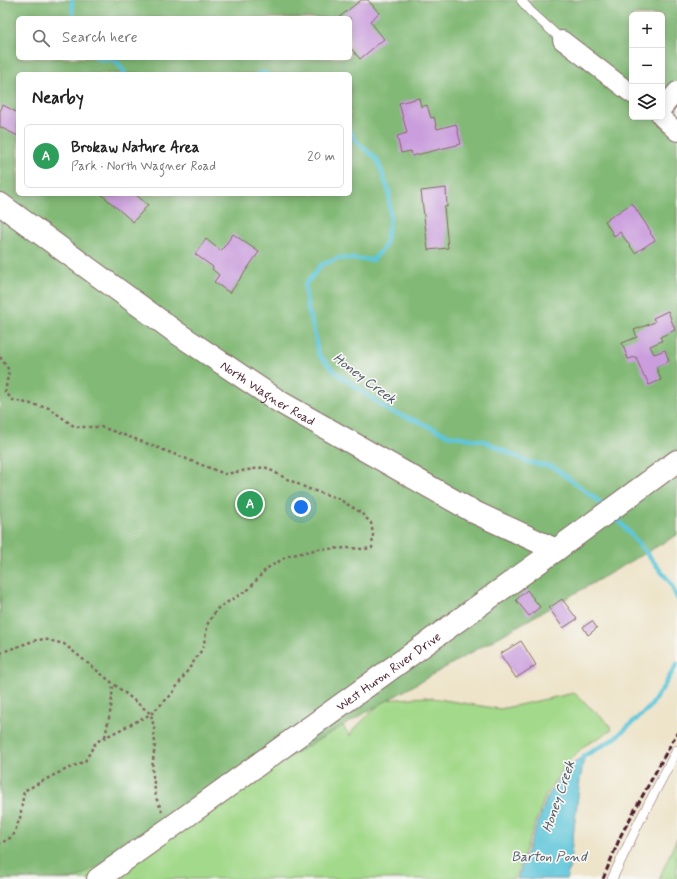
<!DOCTYPE html>
<meta charset="utf-8">
<style>
body{margin:0;font-family:Mynerve,sans-serif;background:#f6f6f6;color:#222}
.controls{position:absolute;right:12px;top:12px;display:grid;overflow:hidden;border-radius:6px;box-shadow:0 2px 10px #0003}
.controls button{width:36px;height:36px;display:grid;place-items:center;padding:0;border:0;border-bottom:1px solid #e0e0e0;background:#fff;color:#222;font:20px sans-serif}
.you{position:absolute;left:301px;top:507px;width:14px;height:14px;margin:-10px;border:3px solid #fff;border-radius:50%;background:#1a73e8;box-shadow:0 0 0 6px #1a73e833}
.badge{display:grid;place-items:center;width:26px;height:26px;border-radius:50%;background:#d1495b;color:#fff;font-size:13px;font-weight:700}
.pin{position:absolute;translate:-50% -50%;border:2px solid #fff;box-shadow:0 1px 4px #0006}
.list{margin:0;padding:0;list-style:none}
h2{display:flex;justify-content:space-between;align-items:center;height:52px;margin:0;padding:0 16px;font-size:17px}
h2 small{font-size:13px;font-weight:400;color:#767676}
.list li{display:grid;grid-template-columns:26px 1fr auto;gap:12px;align-items:center;box-sizing:border-box;height:64px;margin:0 8px 8px;padding:0 8px;border:1px solid #e0e0e0;border-radius:6px}
.list b{display:block;font-size:15px;white-space:nowrap}
.list p{margin:0;font-size:13px;white-space:nowrap;color:#767676}
.list em{font-size:13px;font-style:normal;color:#767676}
.icon{flex:none;width:22px;height:22px;fill:none;stroke:currentColor;stroke-width:2;stroke-linecap:round;stroke-linejoin:round}
.map{position:relative;flex:none;width:677px;height:879px;overflow:hidden}
.search{position:absolute;background:#fff;box-shadow:0 2px 10px #0003;left:16px;top:16px;width:336px;height:44px;display:flex;align-items:center;gap:10px;box-sizing:border-box;padding:0 14px;border-radius:6px;color:#767676;font-size:15px}
.panel{position:absolute;background:#fff;box-shadow:0 2px 10px #0003;left:16px;top:72px;width:336px;height:124px;border-radius:6px}
.map>svg:first-child{display:block}
.green{fill:#a3d98a;stroke:#767c5a}
.forest{fill:#82b976;stroke:#666c50;fill-rule:evenodd}
.water{fill:#5ec6da;stroke:#547282}
.lines{fill:none;stroke-linecap:round;stroke-linejoin:round}
.stream{stroke:#5ec6da;stroke-width:4.5}
.building{fill:#ca9edd}
.service-casing{stroke:#836463;stroke-width:10}
.minor-casing{stroke:#836463;stroke-width:20}
.tertiary-casing{stroke:#836463;stroke-width:24}
.path{stroke:#836463;stroke-width:2.5;stroke-dasharray:3 3;stroke-linecap:butt}
.service{stroke:#fff;stroke-width:9}
.minor{stroke:#fff;stroke-width:18}
.tertiary{stroke:#fff;stroke-width:22}
.rail{stroke:#4a1f2b;stroke-width:3;stroke-dasharray:6 3;stroke-linecap:butt}
.labels{text-anchor:middle;stroke-width:3.5;stroke-linejoin:round;paint-order:stroke}
.street-label{font-size:13px;fill:#4a1f2b;stroke:#f6f6f2}
.water-label{font-size:14px;font-style:italic;fill:#515968;stroke:#f6f6f2}
</style>
<div class="map">
<svg width="677" height="879" viewBox="0 0 677 879">
<rect width="100%" height="100%" fill="#f6f6f2"/>
<filter id="ink" filterUnits="userSpaceOnUse"><feTurbulence type="fractalNoise" baseFrequency=".025" numOctaves="2"/><feDisplacementMap in="SourceGraphic" scale="8" xChannelSelector="R" yChannelSelector="G"/><feConvolveMatrix kernelMatrix="1 2 1 2 8 2 1 2 1" color-interpolation-filters="sRGB"/></filter>
<filter id="wash" filterUnits="userSpaceOnUse"><feTurbulence type="fractalNoise" baseFrequency=".012" numOctaves="4" result="noise"/><feDisplacementMap in="SourceGraphic" scale="16" xChannelSelector="R" yChannelSelector="G"/><feGaussianBlur stdDeviation="0.9" result="paint"/><feColorMatrix in="noise" values="0 0 0 0 0 0 0 0 0 0 0 0 0 0 0 0 0 1.4 0 .05"/><feComposite in="paint" operator="in"/></filter>
<g filter="url(#wash)">
<rect width="100%" height="100%" fill="#eee4ca"/>
<!-- green -->
<path class="green" d="M0 191 330 708 350 736 353 730 384 700 426 697 500 709 574 693 608 723 612 730 584 746 565 765 545 797 515 879H0Z
M677 838V879H659Z"/>
<!-- forest -->
<path class="forest" d="M0 0H677V535L75 879H0ZM632 15H662V117H632ZM18 18H350V58H18ZM18 74H350V194H18Z"/>
<!-- water -->
<path class="water" d="M584 756 579 787 569 870 566 879H517L547 798 566 767Z"/>
<g class="lines">
<!-- stream -->
<path class="stream" d="M72 0 73 18
M96 58C101 60 105 59 109 59 117 60 122 67 125 74
M258 74 262 72 267 74
M350 131 356 141 377 159 389 192 390 219 385 246 373 260 339 258 321 265 305 285 307 306 313 327 318 354 335 372 389 411 417 421 448 435 484 441 528 462 553 467 595 498 605 508
M613 516 620 522 647 554 670 582 677 598
M582 760 584 756 614 739 650 707 664 686 677 664"/>
</g>
<g id="blocks">
<!-- building -->
<path class="building" d="M361 0H368L379 13 370 21 384 39 360 59 350 47V18H338Z
M419 98 421 107 427 105 431 118 434 117 437 129 456 124 461 144 412 156 411 151 401 153 397 136 407 133 399 103Z
M3 105 18 113V136L0 127V111Z
M446 188 447 207H444L448 248 428 250 421 191Z
M101 194H135L148 205 133 222Z
M632 203 651 232 650 233 655 240 635 253 620 232 614 236 605 221Z
M233 234 259 252 230 293 214 282 219 275 212 269 213 267 195 254 206 239 221 251Z
M668 311 675 330 660 337 662 341 650 346 654 354 665 350 669 361 656 367 661 380 649 385 645 376 644 377 636 357 628 359 622 343 637 337 634 330 655 322 653 318Z
M527 590 540 607 529 616 516 600Z
M562 599 577 619 563 628 549 608Z
M592 621 597 628 588 635 583 627Z
M521 641 536 665 516 678 500 654Z"/>
</g>
</g>
<g filter="url(#ink)">
<use href="#blocks" fill-opacity="0" stroke="#836463" stroke-width="1"/>
<g class="lines">
<!-- service casing -->
<g class="service-casing">
<path id="service" d="M521 0 530 11 562 40
M612 879 639 822 677 750"/>
</g>
<!-- minor casing -->
<g class="minor-casing">
<path id="minor" d="M562 40 632 94
M662 109 677 91
M661 117 677 132"/>
</g>
<!-- tertiary casing -->
<g class="tertiary-casing">
<g id="tertiary">
<path id="s1" d="M0 204 177 333 280 402 474 512 556 550"/>
<path id="s2" d="M98 879 170 828 556 550 677 461"/>
</g>
</g>
<!-- path -->
<path class="path" d="M0 357 9 370 5 392 13 400 49 408 75 427H101L138 440 225 474 265 467 285 478 309 489 337 498 360 512 371 523 373 534 372 548 364 549 348 548 319 549 288 556 266 569 249 589 218 608 208 623 203 648 171 695 151 714 96 742 85 761 54 775 24 791 20 818 13 836 0 844
M0 653 33 641 44 639 64 644 151 714 154 728 155 745 152 768 156 798 162 811
M105 737 111 708 113 684"/>
<!-- service -->
<use href="#service" class="service"/>
<!-- minor -->
<use href="#minor" class="minor"/>
<!-- tertiary -->
<use href="#tertiary" class="tertiary"/>
<!-- rail -->
<path class="rail" d="M603 879 621 835 677 733"/>
</g>
</g>
<g class="labels">
<!-- street labels -->
<g class="street-label">
<text dy="5" stroke="none"><textPath href="#s1" startOffset="328">North Wagner Road</textPath></text>
<text dy="5" stroke="none"><textPath href="#s2" startOffset="357">West Huron River Drive</textPath></text>
</g>
<!-- water labels -->
<g class="water-label">
<text transform="translate(365 378) rotate(37)" y="5">Honey Creek</text>
<text transform="translate(558 796) rotate(-71)" y="5">Honey Creek</text>
<text x="549" y="861">Barton Pond</text>
</g>
</g>
</svg>
<div class="controls">
<button>+</button>
<button>−</button>
<button><svg class="icon" aria-label="layers" viewBox="0 0 24 24"><path d="M12 4l9 5-9 5-9-5zM3 14l9 5 9-5"/></svg></button>
</div>
<div class="you"></div>
<div class="pin badge" style="left:250px;top:504px;background:#2e9e5b">A</div>
<div class="search"><svg class="icon" aria-label="search" viewBox="0 0 24 24"><circle cx="10" cy="10" r="6"/><path d="M15 15l6 6"/></svg>Search here</div>
<section class="panel">
<h2>Nearby<small></small></h2>
<ul class="list">
<li><span class="badge" style="background:#2e9e5b">A</span><div><b>Brokaw Nature Area</b><p>Park · North Wagner Road</p></div><em>20 m</em></li>
</ul>
</section>
</div>
